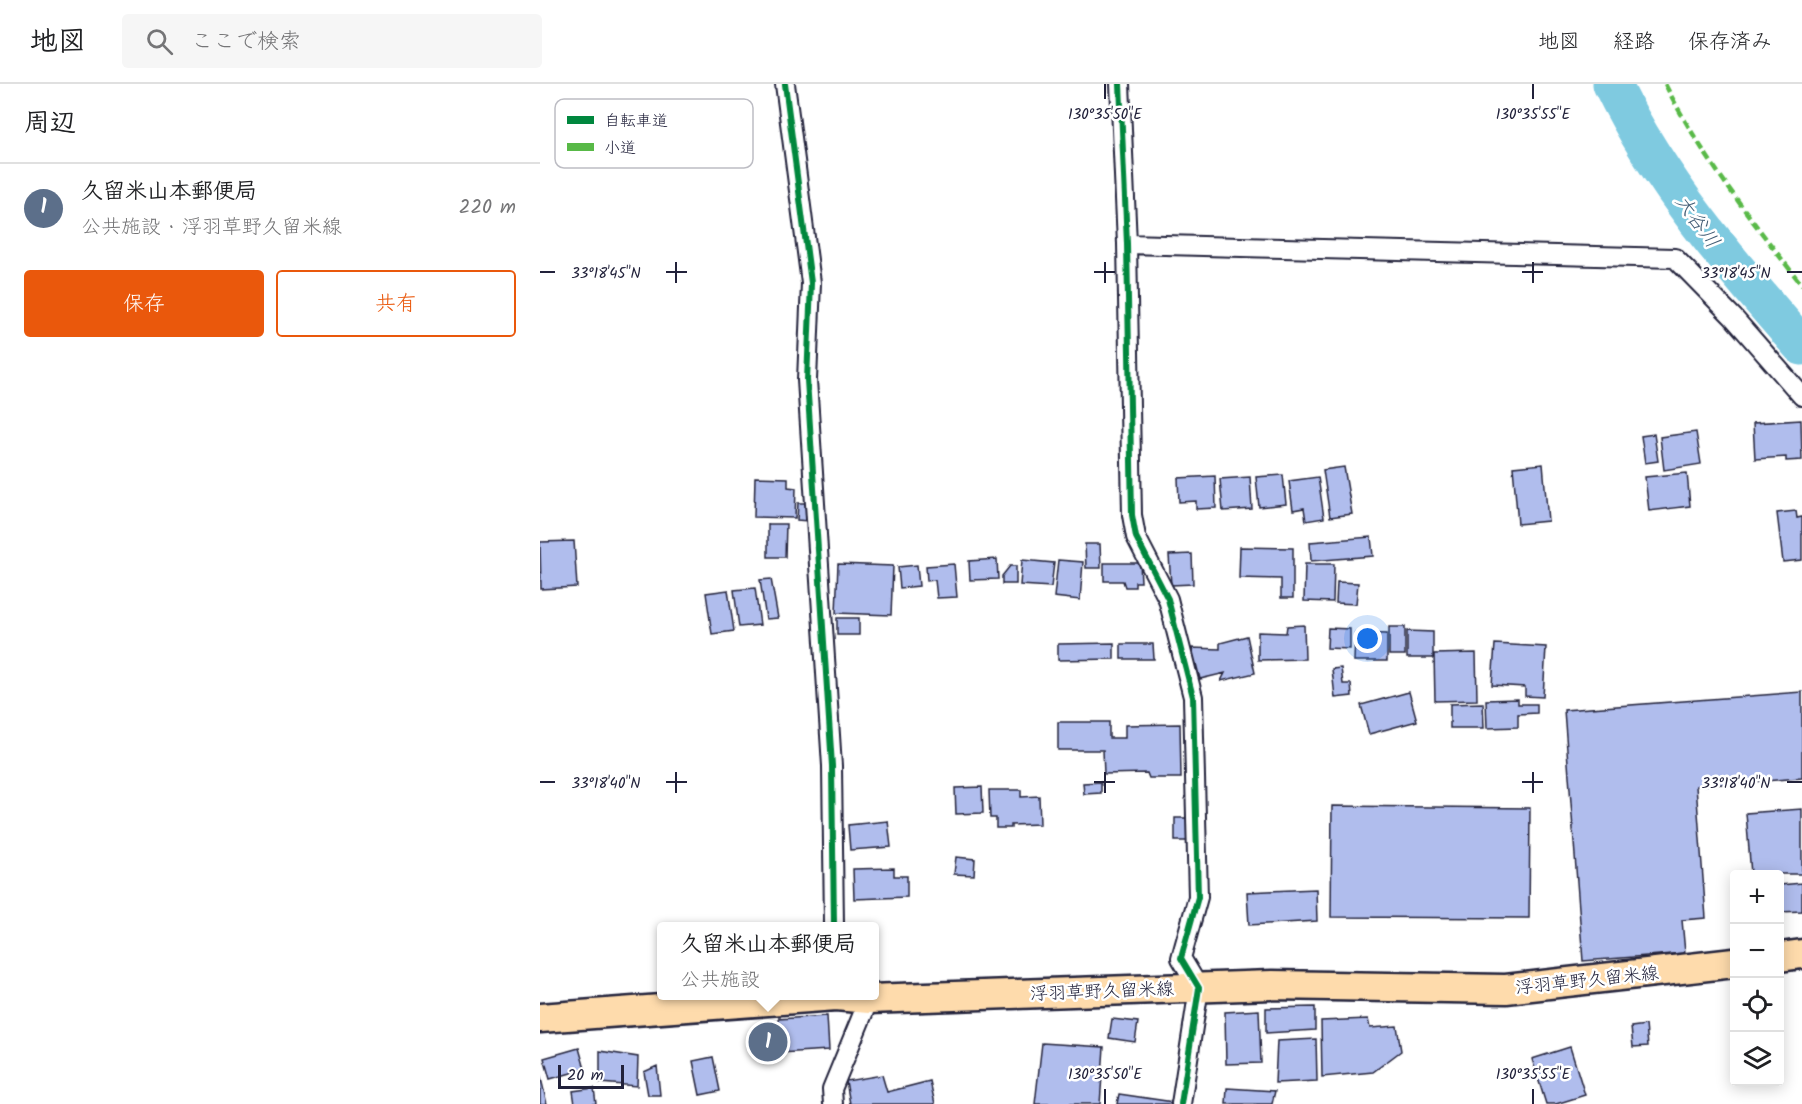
<!DOCTYPE html>
<html lang="ja">
<meta charset="utf-8">
<style>
body{margin:0;font-family:Kalam,"Klee One",sans-serif;background:#f6f6f6;color:#202124}
.controls{position:absolute;right:18px;bottom:18px;display:grid;overflow:hidden;border-radius:6px;box-shadow:0 3px 15px #0003}
.controls button{width:54px;height:54px;display:grid;place-items:center;padding:0;border:0;border-bottom:2px solid #e0e0e0;background:#fff;color:#202124;font:30px sans-serif}
.scale{position:absolute;left:18px;bottom:15px;width:66px;box-sizing:border-box;padding-left:6px;border:3px solid #22223b;border-top:0;font-size:16px;line-height:21px;white-space:nowrap;color:#22223b;-webkit-text-stroke:4px #fff;paint-order:stroke}
.you{position:absolute;left:828px;top:555px;width:21px;height:21px;margin:-15px;border:4px solid #fff;border-radius:50%;background:#1a73e8;box-shadow:0 0 0 9px #1a73e833}
.badge{display:grid;place-items:center;width:39px;height:39px;border-radius:50%;background:#ea580c;color:#fff;font-size:20px;font-weight:700}
.pin{position:absolute;translate:-50% -50%;border:3px solid #fff;box-shadow:0 2px 6px #0006}
.popup{position:absolute;left:117px;top:838px;width:222px;height:78px;box-sizing:border-box;display:grid;place-content:center;border-radius:6px;background:#fff;filter:drop-shadow(0 2px 4px #0005);font-size:20px;white-space:nowrap;color:#757577}
.popup b{font-size:22px;color:#202124}
.popup::after{content:'';position:absolute;left:50%;top:100%;margin-left:-12px;border:12px solid transparent;border-top-color:#fff}
.list{margin:0;padding:0;list-style:none}
h2{display:flex;justify-content:space-between;align-items:center;height:78px;margin:0;padding:0 24px;font-size:26px}
h2 small{font-size:20px;font-weight:400;color:#757577}
.list li{display:grid;grid-template-columns:39px 1fr auto;gap:18px;align-items:center;box-sizing:border-box;height:90px;padding:0 24px;border-top:2px solid #e0e0e0}
.list b{display:block;font-size:22px;white-space:nowrap}
.list p{margin:0;font-size:20px;white-space:nowrap;color:#757577}
.list em{font-size:20px;font-style:normal;color:#757577}
.actions{display:flex;gap:12px;padding:18px 24px}
.actions a{flex:1;padding:14px 0;border:2px solid #ea580c;border-radius:6px;text-align:center;font-size:21px;color:#ea580c}
.actions .main{background:#ea580c;color:#fff}
.icon{flex:none;width:33px;height:33px;fill:none;stroke:currentColor;stroke-width:2;stroke-linecap:round;stroke-linejoin:round}
.map{position:relative;flex:none;width:1262px;height:1020px;overflow:hidden}
header{display:flex;align-items:center;gap:36px;box-sizing:border-box;height:84px;padding:0 30px;background:#fff;border-bottom:2px solid #e0e0e0}
header strong{font-size:28px}
nav{display:flex;gap:33px;margin-inline-start:auto;font-size:21px}
.search{width:420px;height:54px;background:#f6f6f6;display:flex;align-items:center;gap:15px;box-sizing:border-box;padding:0 21px;border-radius:6px;color:#757577;font-size:22px}
main{display:flex}
aside{flex:1;background:#fff}
.map>svg:first-child{display:block}
.lines{fill:none;stroke-linecap:round;stroke-linejoin:round}
.river{stroke:#7fcae0;stroke-width:39}
.building{fill:#b0bded;stroke:#22223b;stroke-width:1.5}
.minor-casing{stroke:#22223b;stroke-width:22}
.primary-casing{stroke:#22223b;stroke-width:33}
.minor{stroke:#fff;stroke-width:18}
.primary{stroke:#fedbac;stroke-width:28}
.quiet{stroke:#58b947;stroke-width:4.5;stroke-dasharray:9 4.5;stroke-linecap:butt}
.cycleway-casing{stroke:#fff;stroke-width:10}
.cycleway{stroke:#00873e;stroke-width:6}
.ticks{fill:none;stroke:#22223b;stroke-width:2}
.labels{text-anchor:middle;stroke-width:5;stroke-linejoin:round;paint-order:stroke}
.street-label{font-size:18px;fill:#22223b;stroke:#fff}
.water-label{font-size:20px;font-style:italic;fill:#435d75;stroke:#fff}
.key{fill:#fff;stroke:#bdbdc4;stroke-width:1.5}
.key-label{font-size:16px;fill:#22223b}
.ticks-label{font-size:15px;text-anchor:middle;fill:#22223b;stroke:#fff;stroke-width:5;stroke-linejoin:round;paint-order:stroke}
</style>
<header>
<strong>地図</strong>
<div class="search"><svg class="icon" aria-label="search" viewBox="0 0 24 24"><circle cx="10" cy="10" r="6"/><path d="M15 15l6 6"/></svg>ここで検索</div>
<nav><a>地図</a><a>経路</a><a>保存済み</a></nav>
</header>
<main>
<aside>
<h2>周辺<small></small></h2>
<ul class="list">
<li><span class="badge" style="background:#5c6f8a">1</span><div><b>久留米山本郵便局</b><p>公共施設 · 浮羽草野久留米線</p></div><em>220 m</em></li>
</ul>
<div class="actions"><a class="main">保存</a><a>共有</a></div>
</aside>
<div class="map">
<svg width="1262" height="1020" viewBox="0 0 1262 1020">
<rect width="100%" height="100%" fill="#fff"/>
<filter id="ink" filterUnits="userSpaceOnUse"><feTurbulence type="fractalNoise" baseFrequency=".0167" numOctaves="2"/><feDisplacementMap in="SourceGraphic" scale="12" xChannelSelector="R" yChannelSelector="G"/><feConvolveMatrix kernelMatrix="1 2 1 2 8 2 1 2 1" color-interpolation-filters="sRGB"/></filter>
<g filter="url(#ink)">
<g class="lines">
<!-- river -->
<path class="river" d="M1072 0C1120 99 1190 180 1262 262"/>
</g>
<!-- building -->
<path class="building" d="M1261 336 1262 376 1246 377V373L1215 375 1213 339Z
M1156 348 1161 380 1124 386 1120 353Z
M1114 350 1118 377 1105 379 1101 352Z
M1003 380 1008 437 978 440 973 383Z
M804 383 812 430 790 433 783 386Z
M1147 389 1150 422 1109 427 1105 393Z
M743 391 746 420 719 423 716 393Z
M675 392 676 424 656 425V417L639 418 638 394Z
M215 393 248 394V403L256 404 255 434 214 433Z
M710 393 712 425 683 427 680 395Z
M778 393 784 434 766 437 764 424 753 426 749 397Z
M258 419H268V437L257 436Z
M1256 427 1257 434 1262 433V476L1243 478 1237 429Z
M228 440H246L245 473H228Z
M831 453 833 472 771 477 770 458Z
M34 457 37 503 1 505 0 458Z
M545 460H560L561 484H546Z
M700 463 753 464V514H741V495L699 494Z
M652 470 653 500 631 501 629 471Z
M457 475 458 495 430 496 429 477Z
M482 476 514 479 511 503 480 501Z
M518 476 543 478 540 516 514 513Z
M564 479H600L601 498H595V503H585L583 497H564Z
M298 480 353 482 351 531 296 529Z
M414 480 417 513 397 514 395 496 387 497 386 482Z
M765 480H794L793 518 764 517Z
M377 481 379 502 360 504 358 483Z
M470 482H476V500H462V492Z
M231 495 238 534 226 535 220 496Z
M797 498 818 499 816 520 796 519Z
M215 504 220 541 199 543 194 506Z
M188 506 194 547 172 550 166 509Z
M297 534H319V551H297Z
M764 541 765 575 718 576V548L746 549 747 542Z
M849 543H865V571H849Z
M788 544 810 545V565L787 564Z
M867 547 893 548V574H867Z
M815 549 847 550V577H814Z
M707 552 715 589 681 597 685 589 660 595 652 564 680 565V559Z
M574 559V575L518 576V560Z
M581 560H613L614 575H581Z
M955 560 1006 563 1003 613 985 612V603L952 601Z
M936 569 937 616 895 617 894 570Z
M801 584 803 600H811L812 612 795 614 792 585Z
M869 608 877 637 829 650 821 621Z
M1262 608V694L1156 702 1166 834 1142 836 1145 869 1043 877 1024 626Z
M978 615V620H997V629L978 630V643L947 644 946 616Z
M943 619 944 644H910V620Z
M518 638H569V654H585V641L640 640 641 694H609L607 689 564 690 563 666H518Z
M561 698V709L544 710 543 699Z
M442 703 443 729 416 730 415 704Z
M449 706H481V713L499 712 500 740 471 741V744H456V734H450Z
M792 722 990 724 989 834 791 833Z
M1262 725V790H1211L1206 729Z
M635 734H649V757H635Z
M348 737 351 763 310 766 308 741Z
M416 773 435 775 434 791 414 790Z
M354 784V792H367V813L314 815 313 785Z
M1262 799V827L1240 828V801Z
M776 805 777 837 709 841 707 808Z
M775 923V946L726 949V924Z
M719 926 721 979 686 980 685 928Z
M287 932 289 966 239 969 238 935Z
M572 935 598 938 595 958 569 954Z
M828 935 830 944 857 942 861 967 833 988 782 993 781 937Z
M1106 941 1108 962 1093 963 1091 943Z
M776 955 777 997 735 999 737 957Z
M502 959 564 963 560 1020H495Z
M1030 963 1045 1011 1016 1020H1006L992 975Z
M39 964 45 985 10 995 4 974Z
M60 967 98 973 97 1002 60 999Z
M173 973 180 1007 160 1011 153 977Z
M117 982 120 1011H108L104 988Z
M0 990 7 1020H0Z
M342 991 347 1008 390 997 395 1020H310L306 997Z
M54 1004 56 1020H35L33 1007Z
M687 1004 735 1007 732 1020H686Z
M579 1010 633 1018V1020H577Z"/>
<g class="lines">
<!-- minor casing -->
<g class="minor-casing">
<path id="minor" d="M245 0 271 199 267 296 292 682 294 842
M580 0 587 160 592 431 596 453 628 515 653 613 658 813 641 874 659 904 641 1020
M587 160 1135 174 1193 233 1262 312
M293 1020 292 1005 329 915"/>
</g>
<!-- primary casing -->
<g class="primary-casing">
<path id="primary" d="M1240 873 1262 870
M0 934 296 912 329 915 732 901 966 905 1194 879"/>
</g>
<!-- minor -->
<use href="#minor" class="minor"/>
<!-- primary -->
<use href="#primary" class="primary"/>
<!-- quiet -->
<path class="quiet" d="M1125 0C1162 73 1212 137 1262 201"/>
<!-- cycleway casing -->
<g class="cycleway-casing">
<path id="cycleway" d="M245 0 271 199 267 296 292 682 294 842
M580 0 587 160 592 431 596 453 628 515 653 613 658 813 641 874 659 904 641 1020"/>
</g>
<!-- cycleway -->
<use href="#cycleway" class="cycleway"/>
</g>
</g>
<!-- ticks -->
<path class="ticks" d="M565 0V15M993 0V15M136 178V199M565 178V199M993 178V199M0 188H15M126 188H147M554 188H575M982 188H1003M1247 188H1262M136 688V709M565 688V709M993 688V709M0 698H15M126 698H147M554 698H575M982 698H1003M1247 698H1262M565 1005V1020M993 1005V1020"/>
<g class="labels">
<!-- street labels -->
<g class="street-label">
<text transform="translate(1047 896) rotate(-6)" y="6">浮羽草野久留米線</text>
<text transform="translate(562 907) rotate(-2)" y="6">浮羽草野久留米線</text>
</g>
<!-- water labels -->
<g class="water-label">
<text transform="translate(1158 137) rotate(54)" y="7">大谷川</text>
</g>
</g>
<!-- legend -->
<rect x="15" y="15" width="198" height="69" rx="9" class="key"/>
<rect x="27" y="32" width="27" height="8" fill="#00873e"/>
<rect x="27" y="59" width="27" height="8" fill="#58b947"/>
<g class="key-label">
<text x="64" y="42">自転車道</text>
<text x="64" y="69">小道</text>
</g>
<g class="ticks-label">
<text x="565" y="35">130°35'50"E</text>
<text x="993" y="35">130°35'55"E</text>
<text x="66" y="194">33°18'45"N</text>
<text x="1196" y="194">33°18'45"N</text>
<text x="66" y="704">33°18'40"N</text>
<text x="1196" y="704">33°18'40"N</text>
<text x="565" y="995">130°35'50"E</text>
<text x="993" y="995">130°35'55"E</text>
</g>
</svg>
<div class="controls">
<button>+</button>
<button>−</button>
<button><svg class="icon" aria-label="locate" viewBox="0 0 24 24"><circle cx="12" cy="12" r="6"/><path d="M12 2v4M12 18v4M2 12h4M18 12h4"/></svg></button>
<button><svg class="icon" aria-label="layers" viewBox="0 0 24 24"><path d="M12 4l9 5-9 5-9-5zM3 14l9 5 9-5"/></svg></button>
</div>
<div class="scale">20 m</div>
<div class="you"></div>
<div class="pin badge" style="left:228px;top:958px;background:#5c6f8a">1</div>
<div class="popup"><b>久留米山本郵便局</b>公共施設</div>
</div>
</main>
